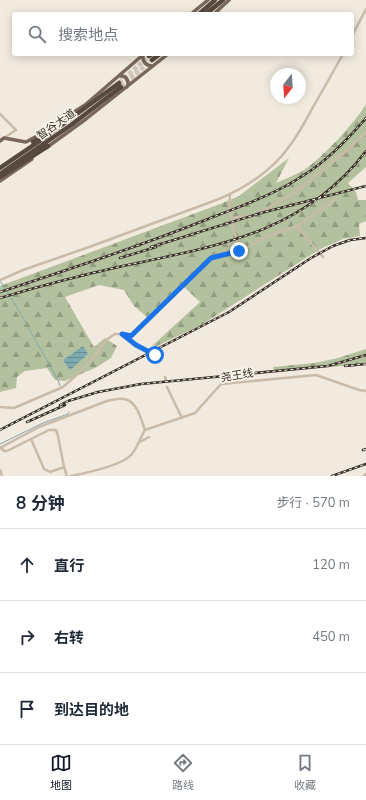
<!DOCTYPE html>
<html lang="zh">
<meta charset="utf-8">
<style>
body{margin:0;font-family:"Nunito Sans","Noto Sans SC",sans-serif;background:#f2f2f3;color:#1f2937}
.compass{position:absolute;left:270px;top:68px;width:36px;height:36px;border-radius:50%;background:#fff;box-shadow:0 2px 10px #0003;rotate:197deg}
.stop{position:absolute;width:12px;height:12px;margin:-9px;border:3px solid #1a73e8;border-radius:50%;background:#fff}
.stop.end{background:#1a73e8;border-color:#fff;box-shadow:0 1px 4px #0008}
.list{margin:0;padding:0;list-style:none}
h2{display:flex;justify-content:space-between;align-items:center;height:52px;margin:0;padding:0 16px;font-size:17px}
h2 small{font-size:13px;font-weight:400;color:#747a83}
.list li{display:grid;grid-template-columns:26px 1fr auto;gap:12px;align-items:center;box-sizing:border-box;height:72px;padding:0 16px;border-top:1px solid #e0e1e3}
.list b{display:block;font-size:15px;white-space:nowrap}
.list em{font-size:13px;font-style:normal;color:#747a83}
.icon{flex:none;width:22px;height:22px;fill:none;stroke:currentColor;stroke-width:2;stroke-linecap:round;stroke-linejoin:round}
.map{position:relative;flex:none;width:366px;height:476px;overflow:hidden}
.search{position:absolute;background:#fff;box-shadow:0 2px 10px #0003;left:12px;right:12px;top:12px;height:44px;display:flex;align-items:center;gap:10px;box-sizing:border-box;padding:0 14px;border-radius:4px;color:#747a83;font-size:15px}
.sheet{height:268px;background:#fff}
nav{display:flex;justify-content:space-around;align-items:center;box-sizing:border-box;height:56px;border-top:1px solid #e0e1e3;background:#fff;font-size:11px;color:#747a83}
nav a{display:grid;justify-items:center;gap:2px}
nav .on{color:#111827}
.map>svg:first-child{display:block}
.forest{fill:url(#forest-firs)}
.water{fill:url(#water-rules)}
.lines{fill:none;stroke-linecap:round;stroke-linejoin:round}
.stream{stroke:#7daaaf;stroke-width:1}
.highway-tunnel{stroke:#cdc5ba;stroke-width:4.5;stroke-dasharray:4.5 2;stroke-linecap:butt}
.minor{stroke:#cabba9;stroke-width:2.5}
.major{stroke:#79675a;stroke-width:3.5}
.highway{stroke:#584940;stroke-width:4.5}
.rail-casing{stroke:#382f29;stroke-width:2.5}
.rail{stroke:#faf3ea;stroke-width:1;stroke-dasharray:3;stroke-linecap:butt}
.route{stroke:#1a73e8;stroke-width:5}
.labels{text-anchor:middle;stroke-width:3.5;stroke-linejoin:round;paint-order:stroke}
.street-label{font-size:11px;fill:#382f29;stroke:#faf3ea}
</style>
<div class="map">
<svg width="366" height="476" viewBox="0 0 366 476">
<defs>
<pattern id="forest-firs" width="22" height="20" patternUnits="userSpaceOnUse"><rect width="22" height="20" fill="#b3c19e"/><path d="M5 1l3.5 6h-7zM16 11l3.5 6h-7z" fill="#939d81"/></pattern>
<pattern id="water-rules" width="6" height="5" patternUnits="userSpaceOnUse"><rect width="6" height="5" fill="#7daaaf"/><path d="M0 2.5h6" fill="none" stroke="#678b8e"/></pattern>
</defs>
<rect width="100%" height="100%" fill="#f2eade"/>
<!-- forest -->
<path class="forest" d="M366 104V167L348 183 356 192 358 200H366V221L359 224 360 236 343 239 320 249 203 324 155 347 153 345 200 302 181 284 147 317 134 306 124 290 99 285 65 297 94 347 105 338 117 346 111 358 97 367 65 381 55 380 47 368 25 371 17 377 16 388 0 392V286L220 204 239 196 289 158 276 183C285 179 295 175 304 170 322 158 355 123 366 104Z
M366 349V363L342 366 274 370 273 367 315 363 338 358Z"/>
<!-- water -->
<path class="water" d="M83 346 88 354 70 370 63 360Z"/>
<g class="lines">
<!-- stream -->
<path class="stream" d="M0 281 15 304 58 380 60 386
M0 444 43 423 68 414 69 412"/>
<!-- highway-tunnel -->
<path class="highway-tunnel" d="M119 83 149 56
M121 87 152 60"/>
<!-- minor -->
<path class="minor" d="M352 36 366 9
M0 114 16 130 4 138
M230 195 229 208 239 251
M231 218 255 215 294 193 344 153 366 132
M297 226 323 257
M0 280 23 270 92 246 219 199C247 187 274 169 291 144 300 132 306 120 313 107 323 90 333 72 343 54
M122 334 131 336 211 258 236 253 268 236 297 226 336 199
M165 377 166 380
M167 387 182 418
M0 407 14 408 63 387 80 372 93 358 106 340 115 334H122L136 345 155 355
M31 439 49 430H56L58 436 64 467
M138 443 149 437
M0 448 39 427 107 401C112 400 118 398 124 399 137 401 141 419 145 430
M1 448 4 451H7L31 439 44 469 50 472 64 467 67 476
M0 470 2 476
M71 476C86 473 121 466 131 455 137 449 140 438 145 430L195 413 221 384 316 375 359 390 366 391
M364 476 366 474"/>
<!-- major -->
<path class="major" d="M191 14 208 0
M214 14 229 0
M143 55C142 62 146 66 153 66
M119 76C126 75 130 81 127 87
M50 127 85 105 144 54
M0 141 4 138 26 142 37 136
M46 148 86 119 168 54
M0 181 32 159"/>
<!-- highway -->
<path class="highway" d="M199 14 215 0
M206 14 223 0
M149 56 152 54
M152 60 160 54
M33 142 54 127
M0 168 44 138 119 83
M0 174 71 125 121 87
M0 177 48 146"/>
<!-- rail casing -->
<g class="rail-casing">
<path id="rail" d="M151 247 261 213 366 186
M120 258 156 247
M0 292C70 269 140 246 208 219 241 206 274 195 304 175 328 160 348 139 366 118
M0 298C40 286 82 275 123 266 217 246 304 233 366 151
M345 366 366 364
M60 405 68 401 98 392 141 384 328 366 366 355
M27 422 65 405
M0 430 229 312 311 258 333 246 350 240 366 238
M363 450 366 449
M332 476 366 464"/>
</g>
<!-- rail -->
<use href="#rail" class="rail"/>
</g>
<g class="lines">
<!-- route -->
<path class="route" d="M155 355 136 345 122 334 131 336 211 258 239 251"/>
</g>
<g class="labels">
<!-- street labels -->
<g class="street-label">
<text transform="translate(56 124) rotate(-35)" y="4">智谷大道</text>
<text transform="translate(237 375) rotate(-9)" y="4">尧王线</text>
</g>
</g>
</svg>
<svg class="compass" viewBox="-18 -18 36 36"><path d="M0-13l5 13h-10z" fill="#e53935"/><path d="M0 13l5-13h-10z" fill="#747a83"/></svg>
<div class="stop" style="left:155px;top:355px"></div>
<div class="stop end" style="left:239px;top:251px"></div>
<div class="search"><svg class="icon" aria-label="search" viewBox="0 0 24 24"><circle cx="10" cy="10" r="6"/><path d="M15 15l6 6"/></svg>搜索地点</div>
</div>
<section class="sheet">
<h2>8 分钟<small>步行 · 570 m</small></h2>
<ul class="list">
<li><svg class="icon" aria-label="ahead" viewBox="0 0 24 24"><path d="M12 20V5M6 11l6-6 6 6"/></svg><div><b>直行</b></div><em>120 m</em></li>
<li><svg class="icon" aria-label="right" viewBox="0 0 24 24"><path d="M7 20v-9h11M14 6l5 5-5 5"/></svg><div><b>右转</b></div><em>450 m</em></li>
<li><svg class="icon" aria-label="arrive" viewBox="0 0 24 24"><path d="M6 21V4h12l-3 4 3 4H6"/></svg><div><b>到达目的地</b></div></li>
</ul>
</section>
<nav>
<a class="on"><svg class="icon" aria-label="map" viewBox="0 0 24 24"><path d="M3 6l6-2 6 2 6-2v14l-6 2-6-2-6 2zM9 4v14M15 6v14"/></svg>地图</a>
<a><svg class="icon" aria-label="directions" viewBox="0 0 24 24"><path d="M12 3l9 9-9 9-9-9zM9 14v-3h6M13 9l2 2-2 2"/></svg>路线</a>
<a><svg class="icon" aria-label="saved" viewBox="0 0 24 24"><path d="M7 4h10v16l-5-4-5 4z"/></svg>收藏</a>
</nav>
